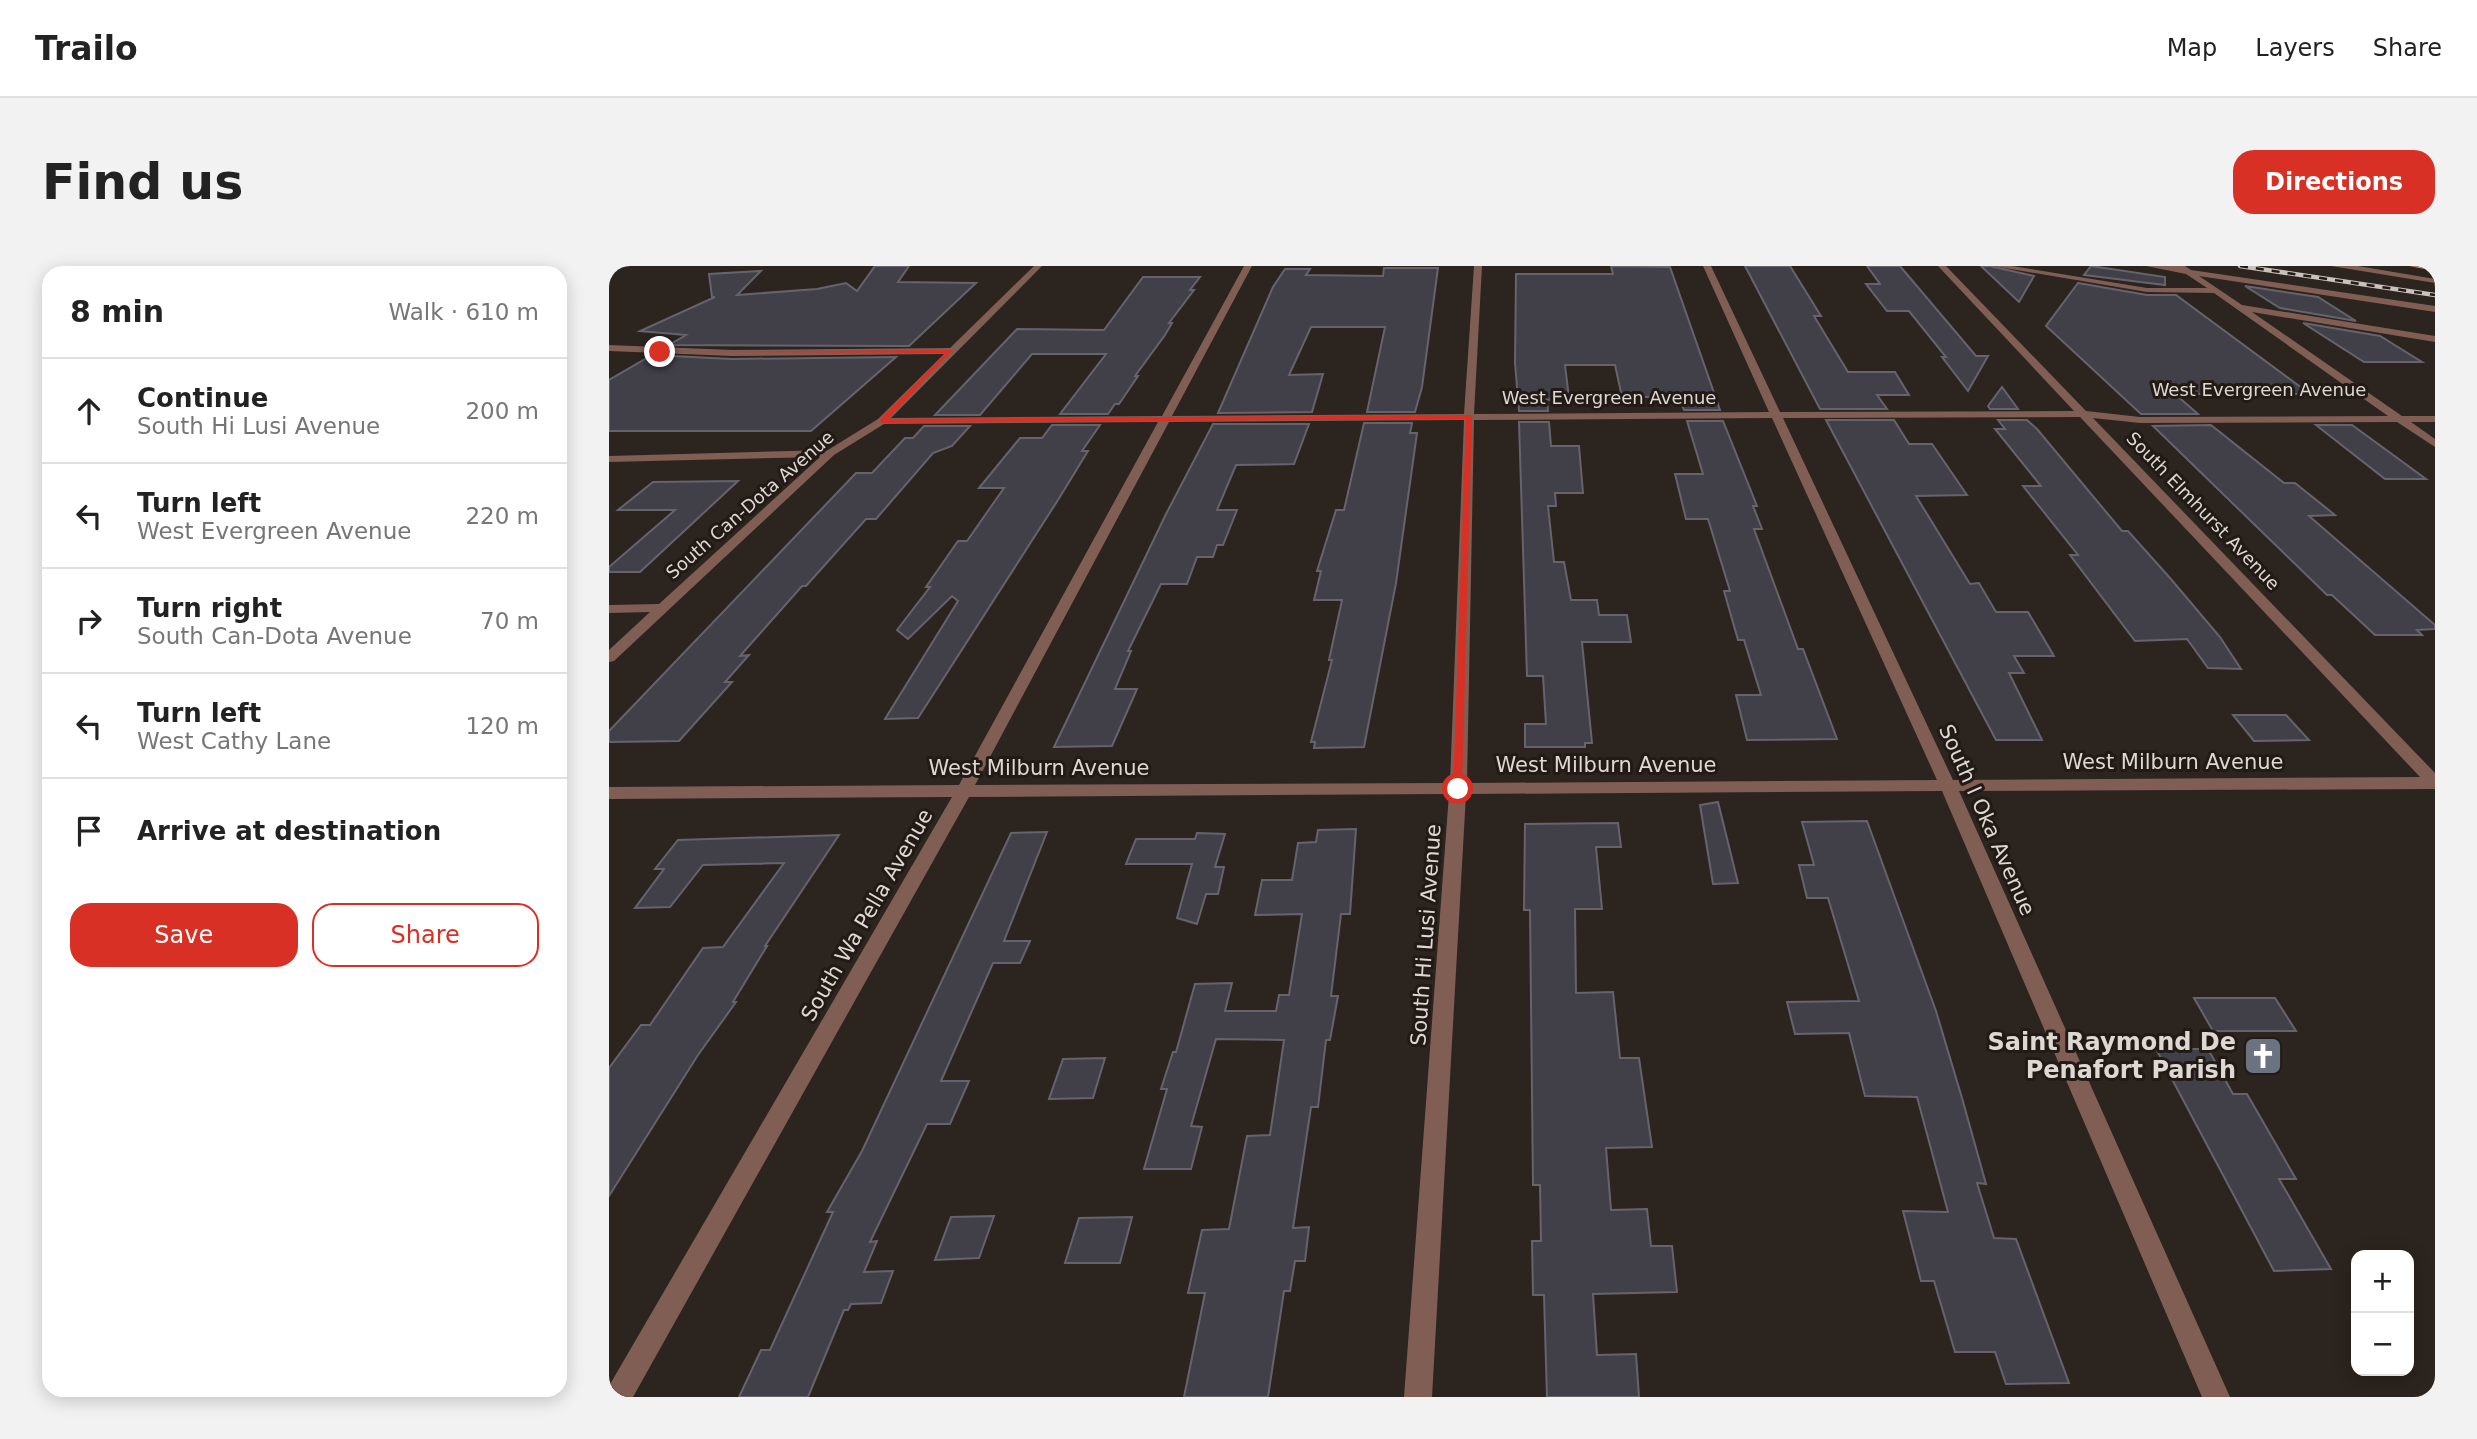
<!DOCTYPE html>
<meta charset="utf-8">
<style>
body{margin:0;font-family:"DejaVu Sans",sans-serif;background:#f2f2f2;color:#222}
.controls{position:absolute;right:21px;bottom:21px;display:grid;overflow:hidden;border-radius:14px;box-shadow:0 4px 18px #0003}
.controls button{width:63px;height:63px;display:grid;place-items:center;padding:0;border:0;border-bottom:2px solid #e0e0e0;background:#fff;color:#222;font:35px sans-serif}
.stop{position:absolute;width:21px;height:21px;margin:-16px;border:5px solid #d93025;border-radius:50%;background:#fff}
.stop.end{background:#d93025;border-color:#fff;box-shadow:0 2px 7px #0008}
.list{margin:0;padding:0;list-style:none}
h2{display:flex;justify-content:space-between;align-items:center;height:91px;margin:0;padding:0 28px;font-size:30px}
h2 small{font-size:23px;font-weight:400;color:#767676}
.list li{display:grid;grid-template-columns:46px 1fr auto;gap:21px;align-items:center;box-sizing:border-box;height:105px;padding:0 28px;border-top:2px solid #e0e0e0}
.list b{display:block;font-size:26px;white-space:nowrap}
.list p{margin:0;font-size:23px;white-space:nowrap;color:#767676}
.list em{font-size:23px;font-style:normal;color:#767676}
.actions{display:flex;gap:14px;padding:21px 28px}
.actions a{flex:1;padding:16px 0;border:2px solid #d93025;border-radius:21px;text-align:center;font-size:24px;color:#d93025}
.actions .main{background:#d93025;color:#fff}
.icon{flex:none;width:38px;height:38px;fill:none;stroke:currentColor;stroke-width:2;stroke-linecap:round;stroke-linejoin:round}
.map{position:relative;flex:none;width:1826px;height:1131px;overflow:hidden;border-radius:21px}
header{display:flex;align-items:center;gap:42px;box-sizing:border-box;height:98px;padding:0 35px;background:#fff;border-bottom:2px solid #e0e0e0}
header strong{font-size:33px}
nav{display:flex;gap:38px;margin-inline-start:auto;font-size:24px}
.intro{display:flex;align-items:center;justify-content:space-between;box-sizing:border-box;height:168px;padding:0 42px}
h1{margin:0;font-size:49px}
.button{padding:18px 32px;border-radius:21px;background:#d93025;color:#fff;font-size:24px;font-weight:700}
main{display:flex;gap:42px;padding:0 42px}
aside{flex:1;background:#fff;border-radius:21px;box-shadow:0 4px 18px #0003}
.map>svg:first-child{display:block}
.building{fill:#413f48;stroke:#66636d;stroke-width:2}
.lines{fill:none;stroke-linecap:round;stroke-linejoin:round}
.minor{fill:#805e54;fill-rule:evenodd}
.major{fill:#db9682;fill-rule:evenodd}
.rail-casing{stroke:#c9c2be;stroke-width:4.5}
.rail{stroke:#221a15;stroke-width:2.5;stroke-dasharray:8;stroke-linecap:butt}
.route{fill:#d93025}
.labels{text-anchor:middle;stroke-width:6;stroke-linejoin:round;paint-order:stroke}
.far-street-label{font-size:18px;fill:#ded8d4;stroke:#221a15}
.street-label{font-size:21px;fill:#ded8d4;stroke:#221a15}
.near-poi-label{font-size:24px;font-weight:bold;fill:#ded8d4;stroke:#221a15;text-anchor:end}
</style>
<header>
<strong>Trailo</strong>
<nav><a>Map</a><a>Layers</a><a>Share</a></nav>
</header>
<div class="intro"><h1>Find us</h1><a class="button">Directions</a></div>
<main>
<aside>
<h2>8 min<small>Walk · 610 m</small></h2>
<ul class="list">
<li><svg class="icon" aria-label="ahead" viewBox="0 0 24 24"><path d="M12 20V5M6 11l6-6 6 6"/></svg><div><b>Continue</b><p>South Hi Lusi Avenue</p></div><em>200 m</em></li>
<li><svg class="icon" aria-label="left" viewBox="0 0 24 24"><path d="M17 20v-9H6M10 6l-5 5 5 5"/></svg><div><b>Turn left</b><p>West Evergreen Avenue</p></div><em>220 m</em></li>
<li><svg class="icon" aria-label="right" viewBox="0 0 24 24"><path d="M7 20v-9h11M14 6l5 5-5 5"/></svg><div><b>Turn right</b><p>South Can-Dota Avenue</p></div><em>70 m</em></li>
<li><svg class="icon" aria-label="left" viewBox="0 0 24 24"><path d="M17 20v-9H6M10 6l-5 5 5 5"/></svg><div><b>Turn left</b><p>West Cathy Lane</p></div><em>120 m</em></li>
<li><svg class="icon" aria-label="arrive" viewBox="0 0 24 24"><path d="M6 21V4h12l-3 4 3 4H6"/></svg><div><b>Arrive at destination</b></div></li>
</ul>
<div class="actions"><a class="main">Save</a><a>Share</a></div>
</aside>
<div class="map">
<svg width="1826" height="1131" viewBox="0 0 1826 1131">
<rect width="100%" height="100%" fill="#2c241e"/>
<!-- building -->
<path class="building" d="M266 0H300L289 16 367 17 300 80 60 79 77 69 31 65 106 31H103L100 8 152 5 128 29 208 23 237 17 248 25Z
M1002 0 1061 1 1111 144H1075L1070 131H1013L1006 99H956L960 132 938 134 939 145H910L906 97 907 8H1004Z
M1136 0H1181L1212 50H1205L1239 106H1286L1300 129H1268L1278 143H1211Z
M1258 0H1291L1367 90H1379L1359 125 1333 91H1337L1300 45H1278L1257 18H1271Z
M1372 0H1381L1425 10 1410 36Z
M1482 0 1556 11V19L1475 9Z
M775 2H829L813 121 806 146H758L776 61H702L680 109 714 108 703 146 609 147 664 21 676 3H701L697 9 774 10Z
M534 11H591L581 24H585L560 57H563L556 69 526 110H529L510 138H506L499 148H451L497 88H423L371 149H326L408 63 495 64Z
M1469 17 1538 29H1567L1701 128H1566L1589 148H1532L1437 60Z
M1636 20 1709 31 1747 55 1671 42Z
M1694 57 1771 70 1813 96H1755Z
M43 89 123 93 287 91 202 165H0V114Z
M1393 121 1409 143H1381L1379 140Z
M1217 154H1285L1300 178H1323L1358 229 1307 230 1361 318 1370 317 1387 346H1419L1445 390H1405L1415 407H1400L1433 474H1387Z
M1389 154H1418L1428 163 1513 265H1519L1561 312 1611 371 1632 403 1599 402 1578 373 1526 375 1461 289H1469L1414 220H1432L1386 163H1396Z
M1078 155H1114L1148 240H1144L1153 263H1145L1189 383H1194L1228 473 1138 474 1127 429H1152L1135 374H1129L1115 325H1121L1099 253H1077L1066 208H1094Z
M910 156H940L942 180H970L974 227H946L947 240H939L945 296H955L962 334H988L990 349H1018L1022 376H973L983 477H976V481H916V458H937L934 410H918Z
M755 157H803L801 167H808L787 317 755 481 705 482 706 476H702L723 394H720L733 334H705L712 305H708L727 244H735Z
M604 158H700L685 198 627 199 608 244H628L614 279H608L604 291H588L578 318H552L519 385H522L506 423H528L503 480 445 481 557 248Z
M443 159H491L473 185H479L449 234 309 452 276 453 349 335 343 330 299 373 288 364 321 321H317L349 275H358L395 222H370L411 172H433Z
M1602 159 1675 217H1686L1726 249 1700 250 1826 359V363L1808 364 1813 369H1766L1723 329H1718L1544 160Z
M1707 159H1743L1817 213H1776Z
M315 160H361L343 180 324 187 267 253H257L197 320H193L131 390 140 389 116 416H123L70 475 0 476V465L247 207H263L296 172H304Z
M129 215 31 306H0V301L66 244H9L44 216Z
M1624 449H1677L1700 474 1645 475Z
M1109 536 1129 617 1104 618 1091 539Z
M1258 555 1327 745 1353 832 1377 918 1368 917 1385 972 1407 973 1460 1117 1397 1118 1386 1086H1346L1325 1015H1312L1294 945 1339 946 1308 831 1256 830 1240 767 1186 768 1178 736 1250 735 1219 632H1198L1190 599H1205L1193 556Z
M1009 557 1012 581H987L993 643H966L967 727 1004 726 1011 792H1030L1043 881 997 882 1002 944 1038 943 1042 980H1063L1068 1026 984 1028 988 1089 1027 1088 1030 1131H938L935 1029H924L923 975H932L931 919H924L921 644H915L916 558Z
M747 563 741 648H732L722 730H729L721 774H717L709 841H702L684 962 700 961 696 995H686L681 1025H675L659 1131H575L596 1027H579L593 964 620 963 638 870 661 869 675 774 607 773 582 860 593 861 582 903H535L558 823H552L564 786H567L586 718 623 717 616 745H667L670 729H680L693 648 646 649 653 614H683L689 577 707 576 709 564Z
M438 566 395 675H421L411 697H384L332 815H360L341 858H318L261 976 268 975 255 1006 284 1005 272 1037 242 1038 239 1044H235L199 1131H130L152 1084H161L224 946H218L253 885 402 567Z
M588 567 616 568 606 601H615L609 628H597L588 658 568 652 583 598H517L527 573H586Z
M230 569 156 680H158L124 736H127L89 789 0 930V802L32 759H41L94 682 114 681 175 597 94 599 61 641 26 642 55 603H46L69 574Z
M1585 732H1666L1687 765H1604Z
M1547 783H1599L1624 828H1638L1687 913H1670L1722 1003 1665 1005Z
M496 792 484 832 440 833 454 793Z
M385 950 370 992 326 994 342 951Z
M523 951 511 997H456L470 952Z"/>
<g class="lines">
<!-- minor -->
<path class="minor" d="M2 0H11L0 7Z
M425 0H433L282 152 553 150 635 0H643L563 150 855 148 865 0H873L865 148 1160 146 1094 0H1102L1171 146 1465 145 1329 0H1337L1477 145 1531 151 1779 150 1605 27 1538 26 1384 0H1403L1538 22H1598L1577 8 1537 0H1576L1582 4 1826 40V46L1590 10 1633 39 1826 70V76L1643 46 1793 150H1826V156H1802L1826 173V181L1788 156 1531 157 1484 152 1826 507V523L1350 525 1621 1131H1593L1333 525 857 528 823 1131H795L840 528 360 531 24 1131H0V1120L343 531 0 533V521L350 519 549 156 275 158 225 189 5 395 0 396V384L41 346 0 347V339L50 338 211 191 0 196V190L219 184 269 153 335 88 123 90 0 85V79L123 84 341 82ZM1471 151 1811 511 1344 514 1174 152ZM1163 152 1328 514 858 517 865 154ZM855 154 841 517 366 519 560 156Z
M1722 0H1749L1826 13V17Z"/>
<!-- major -->
<path class="major" d="M1800 0 1826 1V5Z"/>
<!-- rail casing -->
<g class="rail-casing">
<path id="rail" d="M1631 0 1826 29"/>
</g>
<!-- rail -->
<use href="#rail" class="rail"/>
</g>
<!-- route -->
<path class="route" d="M344 84 279 153 863 149 853 525 844 523 857 153 273 157 271 153 337 87 48 86Z"/>
<!-- icons -->
<defs>
<g id="church-square" transform="scale(2.0125)"><rect x="-9" y="-9" width="18" height="18" rx="4" fill="#6b7280" stroke="#221a15"/><path d="M-1.2-6h2.4v3.5h3.3v2.4h-3.3V6h-2.4V-.1h-3.3v-2.4h3.3Z" fill="#fff"/></g>
</defs>
<g fill-rule="evenodd">
<use href="#church-square" x="1654" y="790"/>
</g>
<g class="labels">
<!-- far-street labels -->
<g class="far-street-label">
<text x="1650" y="130">West Evergreen Avenue</text>
<text x="1000" y="138">West Evergreen Avenue</text>
<text transform="translate(141 239) rotate(-41)" y="6">South Can-Dota Avenue</text>
<text transform="translate(1594 245) rotate(46)" y="6">South Elmhurst Avenue</text>
</g>
<!-- street labels -->
<g class="street-label">
<text x="1564" y="503">West Milburn Avenue</text>
<text x="997" y="506">West Milburn Avenue</text>
<text x="430" y="509">West Milburn Avenue</text>
<text transform="translate(1378 554) rotate(66)" y="7">South I Oka Avenue</text>
<text transform="translate(258 649) rotate(-60)" y="7">South Wa Pella Avenue</text>
<text transform="translate(817 669) rotate(-86)" y="7">South Hi Lusi Avenue</text>
</g>
<!-- near-poi labels -->
<g class="near-poi-label">
<text x="1627" y="784">Saint Raymond De<tspan x="1627" dy="28">Penafort Parish</tspan></text>
</g>
</g>
</svg>
<div class="controls">
<button>+</button>
<button>−</button>
</div>
<div class="stop" style="left:849px;top:523px"></div>
<div class="stop end" style="left:51px;top:86px"></div>
</div>
</main>
